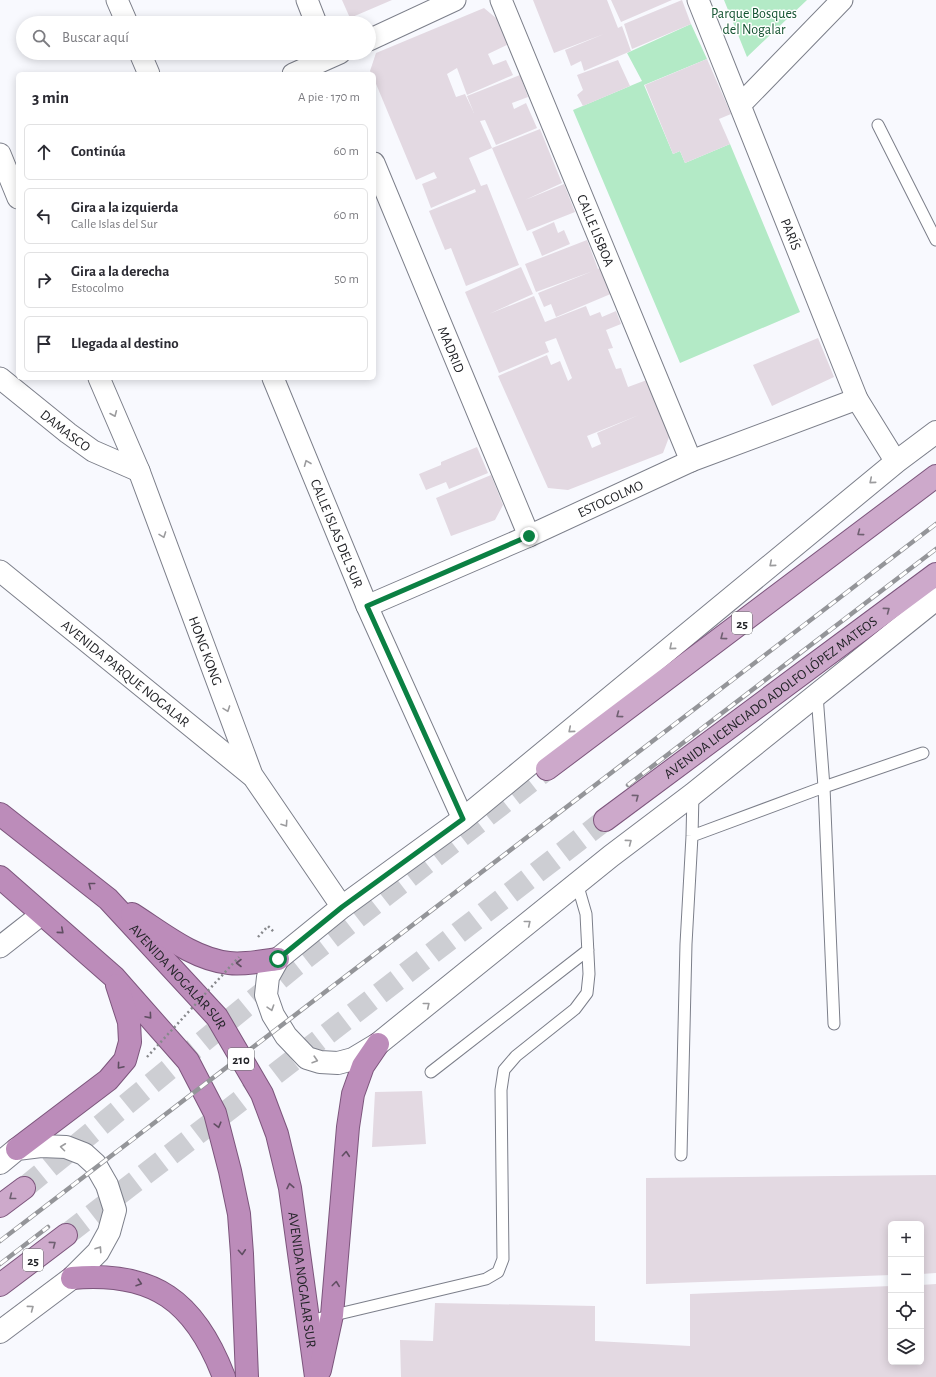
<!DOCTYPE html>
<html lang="es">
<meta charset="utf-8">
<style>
body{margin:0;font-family:"Alegreya Sans",sans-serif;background:#f7f7f7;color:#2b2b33}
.controls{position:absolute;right:12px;bottom:12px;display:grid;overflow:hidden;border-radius:6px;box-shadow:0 2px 10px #0003}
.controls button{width:36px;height:36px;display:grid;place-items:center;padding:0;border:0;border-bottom:1px solid #e1e1e2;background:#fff;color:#2b2b33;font:20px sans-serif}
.stop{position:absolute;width:12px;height:12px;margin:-9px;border:3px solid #0b8043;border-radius:50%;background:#fff}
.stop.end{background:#0b8043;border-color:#fff;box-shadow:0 1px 4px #0008}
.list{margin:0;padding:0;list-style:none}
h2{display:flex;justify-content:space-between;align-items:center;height:52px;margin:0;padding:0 16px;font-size:17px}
h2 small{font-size:13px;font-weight:400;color:#7c7c81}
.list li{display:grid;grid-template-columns:26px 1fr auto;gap:12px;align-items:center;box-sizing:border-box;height:56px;margin:0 8px 8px;padding:0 8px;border:1px solid #e1e1e2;border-radius:6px}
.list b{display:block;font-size:15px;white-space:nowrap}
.list p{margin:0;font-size:13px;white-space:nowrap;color:#7c7c81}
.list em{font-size:13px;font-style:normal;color:#7c7c81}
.icon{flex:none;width:22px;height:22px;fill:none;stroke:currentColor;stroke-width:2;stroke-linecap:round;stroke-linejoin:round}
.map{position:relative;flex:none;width:936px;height:1377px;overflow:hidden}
.search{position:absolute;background:#fff;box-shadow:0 2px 10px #0003;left:16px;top:16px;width:360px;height:44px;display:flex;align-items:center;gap:10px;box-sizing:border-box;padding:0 14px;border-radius:22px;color:#7c7c81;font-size:15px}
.panel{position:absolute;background:#fff;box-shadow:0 2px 10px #0003;left:16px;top:72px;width:360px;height:308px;border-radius:6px}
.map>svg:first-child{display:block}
.green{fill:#b3eac6}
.building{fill:#e3d9e2;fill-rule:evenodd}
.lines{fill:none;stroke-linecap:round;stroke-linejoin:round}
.primary-tunnel{stroke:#cdced3;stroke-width:22;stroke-dasharray:22 11;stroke-linecap:butt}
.service-casing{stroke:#7c7f8a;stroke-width:13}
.minor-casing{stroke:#7c7f8a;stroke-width:23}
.tertiary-casing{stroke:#7c7f8a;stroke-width:24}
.primary-casing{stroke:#7c557c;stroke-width:24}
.trunk-casing{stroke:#7c557c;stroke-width:24}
.path{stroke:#87888c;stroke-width:2.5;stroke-dasharray:2 3;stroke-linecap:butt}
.service{stroke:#fff;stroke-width:11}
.minor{stroke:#fff;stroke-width:21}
.tertiary{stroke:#fff;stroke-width:22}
.primary{stroke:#cda9cb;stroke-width:22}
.trunk{stroke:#bc8cba;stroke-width:22}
.rail-casing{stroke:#949599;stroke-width:4.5}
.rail{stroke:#fff;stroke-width:3;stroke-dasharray:9;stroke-linecap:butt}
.path-bridge{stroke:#87888c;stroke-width:2.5;stroke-dasharray:2 3;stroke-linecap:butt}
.oneway{stroke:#9c9c9e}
.oneway2{stroke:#6f6071}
.oneway3{stroke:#604e62}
.route{stroke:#0b8043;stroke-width:5}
.labels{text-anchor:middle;stroke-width:3;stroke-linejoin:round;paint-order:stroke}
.shield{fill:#fff;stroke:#656668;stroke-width:1}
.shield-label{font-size:13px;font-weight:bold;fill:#232428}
.park-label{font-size:14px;fill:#135331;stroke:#fff}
.street-label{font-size:14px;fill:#232428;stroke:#fff}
</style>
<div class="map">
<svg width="936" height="1377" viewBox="0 0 936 1377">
<rect width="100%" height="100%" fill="#f8f9fe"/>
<!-- green -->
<path class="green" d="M724 0H807L747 57Z
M691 24 707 59 644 85 673 154 680 151 685 163 730 144 800 312 680 363 573 110 642 81 627 53Z"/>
<!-- building -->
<path class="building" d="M342 0H392L350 18Z
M533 0H607L618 28 622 26 631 51 584 71 581 61 571 66 565 50 604 34 554 53Z
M611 0H672L621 22Z
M682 0 691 24 632 49 624 24Z
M484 8 502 23 511 43 488 54 493 65 506 60 513 75 467 95 457 68 447 74 456 97 465 94 474 113 467 96 520 75 528 97 512 103 514 109 526 103 537 128 496 145 485 120 480 121 492 148 469 158 481 186 487 184 519 265 466 286 451 248 445 250 429 211 476 192 475 189 431 208 422 184 437 178 434 172 416 180 374 79V74H372L370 71 376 53Z
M707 59 731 114 719 119 730 144 685 163 680 151 673 154 645 85Z
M618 60 630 86 583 106 577 95 583 90 577 75Z
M540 129 562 183 525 200 564 184 575 212 527 231 492 148Z
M554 222 558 233 564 230 570 244 542 256 532 232Z
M587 240 598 269 602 267 613 293 556 317 551 304 544 307 538 293 593 271 536 292 525 264Z
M521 267 533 294 489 314 534 296 545 322 586 306 590 316 600 312 602 317 616 311 621 324 606 330 613 348 608 349 616 369 621 368 628 387 647 380 671 432 663 453 568 490 548 488 498 376 547 355 551 365 560 361 568 381 572 378 556 338 545 342 549 352 499 373 465 292ZM639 415 597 433 601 444 592 448 587 436Z
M818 338 834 377 772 406 753 365Z
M477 447 488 473 449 489 446 482 426 490 419 474 441 465V462Z
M491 475 503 505 495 520 451 536 436 498Z
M422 1091 426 1144 372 1147 375 1092Z
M936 1175V1273L921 1274V1224H891V1275L646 1284V1178Z
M936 1284V1377H401L400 1340 433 1341 435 1303 595 1306V1341L690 1346V1294L891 1286V1362H921V1285Z"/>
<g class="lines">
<!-- primary-tunnel -->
<path class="primary-tunnel" d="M24 1188 294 967 547 769
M66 1235 605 820"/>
<!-- service casing -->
<g class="service-casing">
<path id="service" d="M878 125 936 240
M817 695 824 787 834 1024
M692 836 824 787 923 753
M431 1072 588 950
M681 1155 686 944 692 836 693 794
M309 1321 486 1279 498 1272 503 1259 501 1090 504 1070 516 1056 575 1009 587 993 589 974 586 914 577 883"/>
</g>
<!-- minor casing -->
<g class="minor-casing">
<g id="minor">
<path d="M117 0 127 23"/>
<path d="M307 0 316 23"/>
<path id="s1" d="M501 0 691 461"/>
<path id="s2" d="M698 0 857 399 896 462"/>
<path d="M369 40 455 0"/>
<path d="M140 53 149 74"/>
<path d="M293 74 340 53"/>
<path d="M741 104 842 0"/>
<path d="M0 154 18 198"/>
<path id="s3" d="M374 163 529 536"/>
<path id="s4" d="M0 378 68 433 93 451 139 471"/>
<path id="s5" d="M99 378 139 471 252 775 342 907"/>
<path id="s6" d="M273 378 367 606 463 819"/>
<path id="s7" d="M0 571 251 775"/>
<path id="s8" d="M367 606 529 536 691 461 857 399"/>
<path d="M0 947 42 914"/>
</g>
</g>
<!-- tertiary casing -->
<g class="tertiary-casing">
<path id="tertiary" d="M936 432 896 462 463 819 342 907 278 959 268 977 266 995 273 1015 286 1036 307 1058 320 1062 338 1063 353 1059 378 1044 611 856 693 794 936 599
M0 1163 17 1149 41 1146 66 1147 84 1154 95 1164 107 1185 115 1210 109 1232 98 1252 72 1278 0 1332"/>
</g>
<!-- primary casing -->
<g class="primary-casing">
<g id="primary">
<path d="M547 769 936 476"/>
<path id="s9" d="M605 820 936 574"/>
<path d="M0 1206 24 1188"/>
<path d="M0 1285 66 1235"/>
</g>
</g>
<!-- trunk casing -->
<g class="trunk-casing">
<g id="trunk">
<path id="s10" d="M0 814 108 899 217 1017 262 1094 277 1134 290 1188 316 1377"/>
<path d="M0 877 114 977 188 1061 215 1113 230 1171 239 1214 242 1254 247 1377"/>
<path d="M132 914C162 933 193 959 229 963 245 965 262 961 278 959"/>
<path d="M17 1149 108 1080 125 1060 130 1042 129 1022 117 985"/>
<path d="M72 1278C154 1271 195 1301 224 1377"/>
<path d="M320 1370 332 1315 348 1127 353 1094 363 1066 378 1044"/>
</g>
</g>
<!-- path -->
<path class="path" d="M258 937 268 926 274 932"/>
<!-- service -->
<use href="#service" class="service"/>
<!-- minor -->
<use href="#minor" class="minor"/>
<!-- tertiary -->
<use href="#tertiary" class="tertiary"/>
<!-- primary -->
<use href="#primary" class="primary"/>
<!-- trunk -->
<use href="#trunk" class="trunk"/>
<!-- rail casing -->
<g class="rail-casing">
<path id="rail" d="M628 785 936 549
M0 1241 936 524
M0 1264 48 1227"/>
</g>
<!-- rail -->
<use href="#rail" class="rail"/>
<!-- path-bridge -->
<path class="path-bridge" d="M147 1057 239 957"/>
</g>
<!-- one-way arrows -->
<defs><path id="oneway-chevron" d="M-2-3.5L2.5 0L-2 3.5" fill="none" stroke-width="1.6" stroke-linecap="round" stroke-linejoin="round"/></defs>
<g class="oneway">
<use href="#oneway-chevron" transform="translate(114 414) rotate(67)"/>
<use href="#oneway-chevron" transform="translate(307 463) rotate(-112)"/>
<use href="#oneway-chevron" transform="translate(872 481) rotate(140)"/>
<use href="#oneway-chevron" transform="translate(163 535) rotate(70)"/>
<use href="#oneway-chevron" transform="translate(772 564) rotate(140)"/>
<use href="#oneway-chevron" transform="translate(672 647) rotate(140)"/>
<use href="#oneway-chevron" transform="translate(227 709) rotate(70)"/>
<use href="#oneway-chevron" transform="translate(571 730) rotate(140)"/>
<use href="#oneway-chevron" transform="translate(285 824) rotate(56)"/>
<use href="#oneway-chevron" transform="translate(629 842) rotate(-37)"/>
<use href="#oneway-chevron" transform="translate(528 923) rotate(-39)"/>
<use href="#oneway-chevron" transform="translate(427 1005) rotate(-39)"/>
<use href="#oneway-chevron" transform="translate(271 1008) rotate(72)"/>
<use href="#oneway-chevron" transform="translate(315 1060) rotate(17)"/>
<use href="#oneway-chevron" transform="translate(63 1147) rotate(-173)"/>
<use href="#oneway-chevron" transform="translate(99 1249) rotate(-56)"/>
<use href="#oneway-chevron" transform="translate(31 1308) rotate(-37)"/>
</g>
<g class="oneway2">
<use href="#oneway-chevron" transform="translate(860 533) rotate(143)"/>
<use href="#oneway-chevron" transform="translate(887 610) rotate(-37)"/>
<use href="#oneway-chevron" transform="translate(723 637) rotate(143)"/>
<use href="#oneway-chevron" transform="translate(619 715) rotate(143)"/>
<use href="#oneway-chevron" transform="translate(636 797) rotate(-37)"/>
<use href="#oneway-chevron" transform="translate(12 1197) rotate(142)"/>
<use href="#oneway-chevron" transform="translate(53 1244) rotate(-37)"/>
</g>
<g class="oneway3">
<use href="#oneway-chevron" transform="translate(91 885) rotate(-142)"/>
<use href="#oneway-chevron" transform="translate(61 931) rotate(41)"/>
<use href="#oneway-chevron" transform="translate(239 963) rotate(180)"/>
<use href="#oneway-chevron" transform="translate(149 1016) rotate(49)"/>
<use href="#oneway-chevron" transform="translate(120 1066) rotate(130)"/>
<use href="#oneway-chevron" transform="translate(218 1125) rotate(75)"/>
<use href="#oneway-chevron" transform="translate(346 1154) rotate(-85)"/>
<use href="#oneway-chevron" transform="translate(290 1186) rotate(-101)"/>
<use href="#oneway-chevron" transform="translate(242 1252) rotate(86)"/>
<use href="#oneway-chevron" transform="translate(139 1283) rotate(18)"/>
<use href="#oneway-chevron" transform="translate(336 1284) rotate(-83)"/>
</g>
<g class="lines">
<!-- route -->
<path class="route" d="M278 959 342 907 463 819 367 606 529 536"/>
</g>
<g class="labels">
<!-- shield labels -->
<g class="shield">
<rect x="732" y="612" width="20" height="22" rx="3"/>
<rect x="228" y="1048" width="26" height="22" rx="3"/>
<rect x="23" y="1249" width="20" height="22" rx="3"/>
</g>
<g class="shield-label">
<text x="742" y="628">25</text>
<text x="241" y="1064">210</text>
<text x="33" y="1265">25</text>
</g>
<!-- park labels -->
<g class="park-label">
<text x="754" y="18">Parque Bosques<tspan x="754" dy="16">del Nogalar</tspan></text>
</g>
<!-- street labels -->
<g class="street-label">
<text dy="5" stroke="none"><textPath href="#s1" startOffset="249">CALLE LISBOA</textPath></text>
<text dy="5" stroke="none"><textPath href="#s2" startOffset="252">PARÍS</textPath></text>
<text dy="5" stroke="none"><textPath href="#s3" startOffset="202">MADRID</textPath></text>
<text dy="5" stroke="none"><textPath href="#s4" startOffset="84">DAMASCO</textPath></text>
<text dy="5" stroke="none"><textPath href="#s8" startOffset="266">ESTOCOLMO</textPath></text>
<text dy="5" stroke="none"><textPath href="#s6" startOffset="168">CALLE ISLAS DEL SUR</textPath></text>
<text dy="5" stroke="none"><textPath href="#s5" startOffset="293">HONG KONG</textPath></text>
<text dy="5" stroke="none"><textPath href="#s7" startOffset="162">AVENIDA PARQUE NOGALAR</textPath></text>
<text dy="5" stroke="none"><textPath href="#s9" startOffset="206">AVENIDA LICENCIADO ADOLFO LÓPEZ MATEOS</textPath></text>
<text dy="5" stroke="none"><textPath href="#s10" startOffset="242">AVENIDA NOGALAR SUR</textPath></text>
<text dy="5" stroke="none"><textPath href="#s10" startOffset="578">AVENIDA NOGALAR SUR</textPath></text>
</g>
</g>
</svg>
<div class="controls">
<button>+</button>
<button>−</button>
<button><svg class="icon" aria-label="locate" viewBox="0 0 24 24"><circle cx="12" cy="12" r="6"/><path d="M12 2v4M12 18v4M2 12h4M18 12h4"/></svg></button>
<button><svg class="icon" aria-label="layers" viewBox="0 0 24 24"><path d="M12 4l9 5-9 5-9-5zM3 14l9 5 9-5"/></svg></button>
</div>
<div class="stop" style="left:278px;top:959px"></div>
<div class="stop end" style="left:529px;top:536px"></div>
<div class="search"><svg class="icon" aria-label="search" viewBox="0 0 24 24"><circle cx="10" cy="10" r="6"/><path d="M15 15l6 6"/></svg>Buscar aquí</div>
<section class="panel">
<h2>3 min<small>A pie · 170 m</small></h2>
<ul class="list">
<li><svg class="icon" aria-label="ahead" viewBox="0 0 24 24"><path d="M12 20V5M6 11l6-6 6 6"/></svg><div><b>Continúa</b></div><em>60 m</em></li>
<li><svg class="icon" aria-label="left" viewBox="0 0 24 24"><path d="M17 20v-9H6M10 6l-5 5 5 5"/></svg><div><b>Gira a la izquierda</b><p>Calle Islas del Sur</p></div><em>60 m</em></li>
<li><svg class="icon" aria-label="right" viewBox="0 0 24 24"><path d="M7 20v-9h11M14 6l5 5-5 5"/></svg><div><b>Gira a la derecha</b><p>Estocolmo</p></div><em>50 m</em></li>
<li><svg class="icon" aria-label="arrive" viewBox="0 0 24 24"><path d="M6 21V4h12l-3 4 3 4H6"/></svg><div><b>Llegada al destino</b></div></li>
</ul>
</section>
</div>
